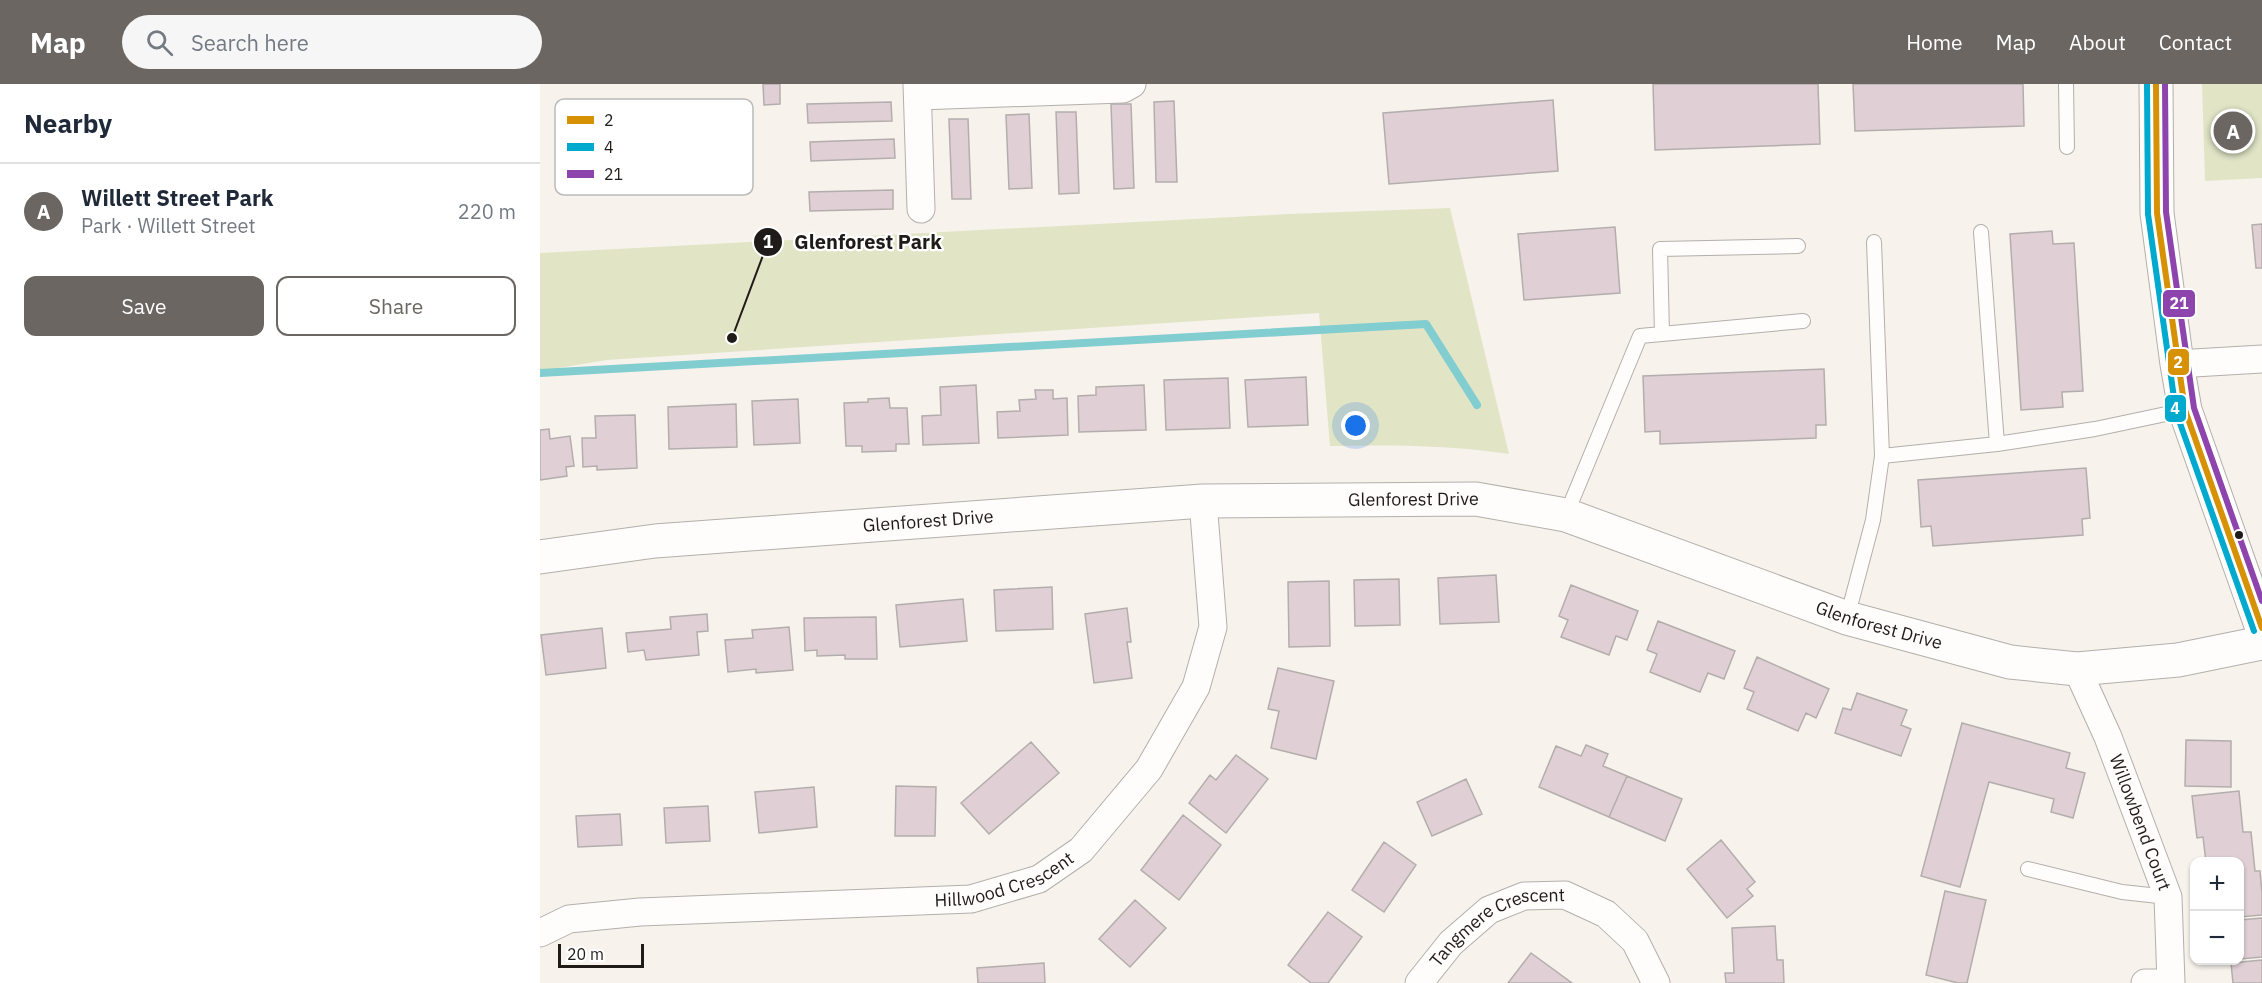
<!DOCTYPE html>
<meta charset="utf-8">
<style>
body{margin:0;font-family:"IBM Plex Sans",sans-serif;background:#f6f6f7;color:#1f2937}
.controls{position:absolute;right:18px;bottom:18px;display:grid;overflow:hidden;border-radius:12px;box-shadow:0 2px 4px #0004}
.controls button{width:54px;height:54px;display:grid;place-items:center;padding:0;border:0;border-bottom:2px solid #e0e1e3;background:#fff;color:#1f2937;font:30px sans-serif}
.scale{position:absolute;left:18px;bottom:15px;width:86px;box-sizing:border-box;padding-left:6px;border:3px solid #1f1b18;border-top:0;font-size:16px;line-height:21px;white-space:nowrap;color:#1f1b18;-webkit-text-stroke:4px #fff;paint-order:stroke}
.you{position:absolute;left:816px;top:342px;width:21px;height:21px;margin:-15px;border:4px solid #fff;border-radius:50%;background:#1a73e8;box-shadow:0 0 0 9px #1a73e833}
.badge{display:grid;place-items:center;width:39px;height:39px;border-radius:50%;background:#6b6662;color:#fff;font-size:20px;font-weight:700}
.pin{position:absolute;translate:-50% -50%;border:3px solid #fff;box-shadow:0 2px 6px #0006}
.list{margin:0;padding:0;list-style:none}
h2{display:flex;justify-content:space-between;align-items:center;height:78px;margin:0;padding:0 24px;font-size:26px}
h2 small{font-size:20px;font-weight:400;color:#747a83}
.list li{display:grid;grid-template-columns:39px 1fr auto;gap:18px;align-items:center;box-sizing:border-box;height:96px;padding:0 24px;border-top:2px solid #e0e1e3}
.list b{display:block;font-size:22px;white-space:nowrap}
.list p{margin:0;font-size:20px;white-space:nowrap;color:#747a83}
.list em{font-size:20px;font-style:normal;color:#747a83}
.actions{display:flex;gap:12px;padding:18px 24px}
.actions a{flex:1;padding:14px 0;border:2px solid #6b6662;border-radius:12px;text-align:center;font-size:21px;color:#6b6662}
.actions .main{background:#6b6662;color:#fff}
.icon{flex:none;width:33px;height:33px;fill:none;stroke:currentColor;stroke-width:2;stroke-linecap:round;stroke-linejoin:round}
.map{position:relative;flex:none;width:1722px;height:899px;overflow:hidden}
header{display:flex;align-items:center;gap:36px;box-sizing:border-box;height:84px;padding:0 30px;background:#6b6662;color:#fff}
header strong{font-size:28px}
nav{display:flex;gap:33px;margin-inline-start:auto;font-size:21px}
.search{width:420px;height:54px;background:#f6f6f7;display:flex;align-items:center;gap:15px;box-sizing:border-box;padding:0 21px;border-radius:33px;color:#747a83;font-size:22px}
main{display:flex}
aside{flex:1;background:#fff}
.map>svg:first-child{display:block}
.green{fill:#e1e5c6}
.lines{fill:none;stroke-linecap:round;stroke-linejoin:round}
.stream{stroke:#81cdd0;stroke-width:8}
.building{fill:#e0cfd4;stroke:#b3aead;stroke-width:1.5}
.lane-casing{stroke:#b3afab;stroke-width:16}
.street-casing{stroke:#b3afab;stroke-width:29}
.secondary-casing{stroke:#b3afab;stroke-width:35}
.lane{stroke:#fefdfc;stroke-width:14}
.street{stroke:#fefdfc;stroke-width:27}
.secondary{stroke:#fefdfc;stroke-width:33}
.bus-1-casing{stroke:#fff;stroke-width:10}
.bus-2-casing{stroke:#fff;stroke-width:10}
.bus-3-casing{stroke:#fff;stroke-width:10}
.bus-1{stroke:#d79104;stroke-width:6}
.bus-2{stroke:#00a9ce;stroke-width:6}
.bus-3{stroke:#8e44ad;stroke-width:6}
.bus-dot{fill:#1f1b18;stroke:#fff;stroke-width:2}
.labels{text-anchor:middle;stroke-width:4.5;stroke-linejoin:round;paint-order:stroke}
.street-label{font-size:18px;fill:#1f1b18;stroke:#fff}
.key{fill:#fff;stroke:#bcbbba;stroke-width:1.5}
.key-label{font-size:16px;fill:#1f1b18}
.leader{fill:none;stroke:#1f1b18;stroke-width:2}
.callout-dot{fill:#1f1b18;stroke:#fff;stroke-width:2}
.mark-label{font-size:18px;text-anchor:middle;font-weight:bold;fill:#fff}
.callout-label{font-size:20px;text-anchor:middle;font-weight:bold;fill:#1f1b18;stroke:#fff;stroke-width:4.5;stroke-linejoin:round;paint-order:stroke}
.line-badge{stroke:#fff;stroke-width:2}
.badge-label{font-size:16px;text-anchor:middle;font-weight:bold;fill:#fff}
</style>
<header>
<strong>Map</strong>
<div class="search"><svg class="icon" aria-label="search" viewBox="0 0 24 24"><circle cx="10" cy="10" r="6"/><path d="M15 15l6 6"/></svg>Search here</div>
<nav><a>Home</a><a>Map</a><a>About</a><a>Contact</a></nav>
</header>
<main>
<aside>
<h2>Nearby<small></small></h2>
<ul class="list">
<li><span class="badge">A</span><div><b>Willett Street Park</b><p>Park · Willett Street</p></div><em>220 m</em></li>
</ul>
<div class="actions"><a class="main">Save</a><a>Share</a></div>
</aside>
<div class="map">
<svg width="1722" height="899" viewBox="0 0 1722 899">
<rect width="100%" height="100%" fill="#f7f2ec"/>
<!-- green -->
<path class="green" d="M1662 0H1722V94L1665 97Z
M910 124 969 370C909 361 850 361 790 362L779 229 67 276 0 287V169L749 130Z"/>
<g class="lines">
<!-- stream -->
<path class="stream" d="M0 289 886 240 937 321"/>
</g>
<!-- building -->
<path class="building" d="M223 0H240V20L224 21Z
M1113 0H1278L1280 60 1115 66Z
M1313 0H1483L1484 42 1315 47Z
M1013 16 1018 87 849 100 843 29Z
M634 17 637 98H616L614 18Z
M351 18 352 37 268 39 267 20Z
M571 20H591L594 104 574 105Z
M516 28H536L539 109 519 110Z
M489 30 492 104 469 105 466 31Z
M409 35H428L431 115H412Z
M354 55 355 74 271 77 270 58Z
M353 106V125L270 127 269 108Z
M1722 140V184H1716L1712 141Z
M1075 143 1080 209 984 216 978 150Z
M1512 147 1513 160 1534 159 1543 307 1522 308 1523 323 1481 326 1470 150Z
M1284 285 1286 341H1276V354L1120 360V347L1105 348 1103 292Z
M766 293 768 341 708 343 705 296Z
M688 294 690 344 626 346 624 296Z
M436 301 439 359 383 361 382 332 401 331 400 303Z
M604 301 606 346 539 348 538 312 556 311V303Z
M495 306H513V315L527 314 528 351 458 354 457 328 480 327 479 316 496 315Z
M349 314 350 324H367L369 360H356V367L322 368V362H306L304 319 328 318V315Z
M258 315 260 359 214 361 212 317Z
M196 320 197 363 129 365 128 323Z
M95 331 97 384 57 386V382L43 383 42 354H56L55 332Z
M9 345 10 355 30 352 34 382 26 383 27 392 0 396V346Z
M1546 384 1550 434 1542 435 1543 451 1393 462 1391 442 1381 443 1378 396Z
M956 491 959 538 900 540 898 494Z
M859 495 860 541 815 542 814 496Z
M789 497 790 562 749 563 748 498Z
M1031 501 1098 527 1087 556 1076 552 1069 571 1021 553 1028 536 1019 532Z
M512 503 513 545 456 547 454 506Z
M423 515 427 557 360 563 356 521Z
M587 524 591 558H587L592 594 554 599 545 530Z
M167 530 168 547 157 548 159 571 106 576 104 566 88 568 86 549 131 545 130 533Z
M336 533 337 575H305V571L277 572V566L265 567 264 534Z
M1118 537 1195 567 1184 595 1168 589 1160 608 1110 588 1117 570 1107 566Z
M249 543 253 586 216 589V585L188 588 185 556 213 554 212 546Z
M62 544 66 584 6 591 1 551Z
M1217 573 1289 605 1276 634 1266 629 1258 647 1207 625 1214 608 1204 604Z
M738 584 794 597 776 675 731 664 739 627 728 625Z
M1317 609 1367 626 1361 641 1371 645 1361 672 1295 649 1303 624 1311 626Z
M1422 639 1530 669 1526 684 1545 689 1533 734 1511 728 1514 715 1449 698 1420 803 1381 792Z
M1646 656 1691 657V703L1645 702Z
M491 658 519 689 449 750 421 719Z
M1046 661 1068 670 1063 682 1087 692 1069 733 999 703 1016 662 1041 672Z
M696 671 728 695 686 749 649 719 670 691 676 696Z
M1087 692 1142 715 1125 757 1069 733Z
M926 695 942 730 892 752 877 718Z
M356 702 396 703 395 752H355Z
M274 703 277 743 219 749 215 708Z
M1699 707 1703 748H1711L1715 787H1720L1722 809V831L1700 833V778H1666L1663 753 1657 754 1652 712Z
M168 722 170 757 126 759 124 724Z
M80 730 82 761 38 763 36 732Z
M643 731 681 761 639 816 601 786Z
M1181 756 1215 798 1207 805 1213 812 1187 834 1147 785Z
M844 758 876 781 844 828 812 806Z
M1405 807 1446 816 1427 899H1418L1386 891Z
M595 816 626 844 590 883 559 855Z
M788 828 822 853 788 899H771L748 881Z
M1722 834V873L1700 875V836Z
M1235 842 1237 876H1243L1244 899H1186L1185 889H1194L1192 844Z
M991 869 1032 899H968Z
M1722 876V899H1693L1691 879Z
M504 879 505 899H438L437 884Z"/>
<g class="lines">
<!-- lane casing -->
<g class="lane-casing">
<path id="lane" d="M1526 0 1527 63
M1122 250 1120 165 1258 162
M1457 360 1555 345 1645 326
M1342 372 1457 360 1441 148
M1026 431 1100 252 1263 237
M1307 534 1333 436 1342 372 1334 158
M1488 785 1582 808 1628 813"/>
</g>
<!-- street casing -->
<g class="street-casing">
<g id="street">
<path d="M377 0 381 125"/>
<path d="M378 12 583 5 592 0"/>
<path d="M1637 280 1722 275"/>
<path id="s1" d="M1537 585 1568 653 1628 813 1631 899"/>
<path id="s2" d="M0 849 29 835 100 828 431 815 499 795 541 766 609 685 656 603 673 543 663 417"/>
<path id="s3" d="M879 899 911 859 949 826 984 812 1025 811 1066 830 1095 857 1116 899"/>
<path d="M1605 899H1625"/>
</g>
</g>
<!-- secondary casing -->
<g class="secondary-casing">
<g id="secondary">
<path d="M1616 0 1617 129 1637 280 1645 326 1722 544"/>
<path id="s4" d="M0 473 115 457 663 417 936 415 1026 431 1307 534 1470 578 1537 585 1638 576 1722 559"/>
</g>
</g>
<!-- lane -->
<use href="#lane" class="lane"/>
<!-- street -->
<use href="#street" class="street"/>
<!-- secondary -->
<use href="#secondary" class="secondary"/>
<!-- bus-1 casing -->
<g class="bus-1-casing">
<path id="bus-1" d="M1616 0 1617 129 1645 326 1722 544"/>
</g>
<!-- bus-2 casing -->
<g class="bus-2-casing">
<path id="bus-2" d="M1607 0 1608 130 1636 328 1714 547"/>
</g>
<!-- bus-3 casing -->
<g class="bus-3-casing">
<path id="bus-3" d="M1625 0 1626 128 1654 324 1722 517"/>
</g>
<!-- bus-1 -->
<use href="#bus-1" class="bus-1"/>
<!-- bus-2 -->
<use href="#bus-2" class="bus-2"/>
<!-- bus-3 -->
<use href="#bus-3" class="bus-3"/>
</g>
<!-- markers -->
<circle class="bus-dot" cx="1699" cy="451" r="5"/>
<g class="labels">
<!-- street labels -->
<g class="street-label">
<text dy="6" stroke="none"><textPath href="#s4" startOffset="876">Glenforest Drive</textPath></text>
<text dy="6" stroke="none"><textPath href="#s4" startOffset="390">Glenforest Drive</textPath></text>
<text dy="6" stroke="none"><textPath href="#s4" startOffset="1362">Glenforest Drive</textPath></text>
<text dy="6" stroke="none"><textPath href="#s1" startOffset="166">Willowbend Court</textPath></text>
<text dy="6" stroke="none"><textPath href="#s2" startOffset="472">Hillwood Crescent</textPath></text>
<text dy="6" stroke="none"><textPath href="#s3" startOffset="102">Tangmere Crescent</textPath></text>
</g>
</g>
<!-- legend -->
<rect x="15" y="15" width="198" height="96" rx="9" class="key"/>
<rect x="27" y="32" width="27" height="8" fill="#d79104"/>
<rect x="27" y="59" width="27" height="8" fill="#00a9ce"/>
<rect x="27" y="86" width="27" height="8" fill="#8e44ad"/>
<g class="key-label">
<text x="64" y="42">2</text>
<text x="64" y="69">4</text>
<text x="64" y="96">21</text>
</g>
<!-- callouts -->
<path class="leader" d="M192 254L228 158"/>
<g class="callout-dot">
<circle cx="192" cy="254" r="6"/>
<circle cx="228" cy="158" r="15"/>
</g>
<g class="mark-label">
<text x="228" y="164">1</text>
</g>
<g class="callout-label">
<text x="328" y="165">Glenforest Park</text>
</g>
<g class="line-badge">
<rect x="1622" y="205" width="34" height="29" rx="6" fill="#8e44ad"/>
<rect x="1627" y="264" width="23" height="28" rx="6" fill="#d79104"/>
<rect x="1624" y="310" width="23" height="29" rx="6" fill="#00a9ce"/>
</g>
<g class="badge-label">
<text x="1639" y="225">21</text>
<text x="1638" y="284">2</text>
<text x="1635" y="330">4</text>
</g>
</svg>
<div class="controls">
<button>+</button>
<button>−</button>
</div>
<div class="scale">20 m</div>
<div class="you"></div>
<div class="pin badge" style="left:1693px;top:47px">A</div>
</div>
</main>
